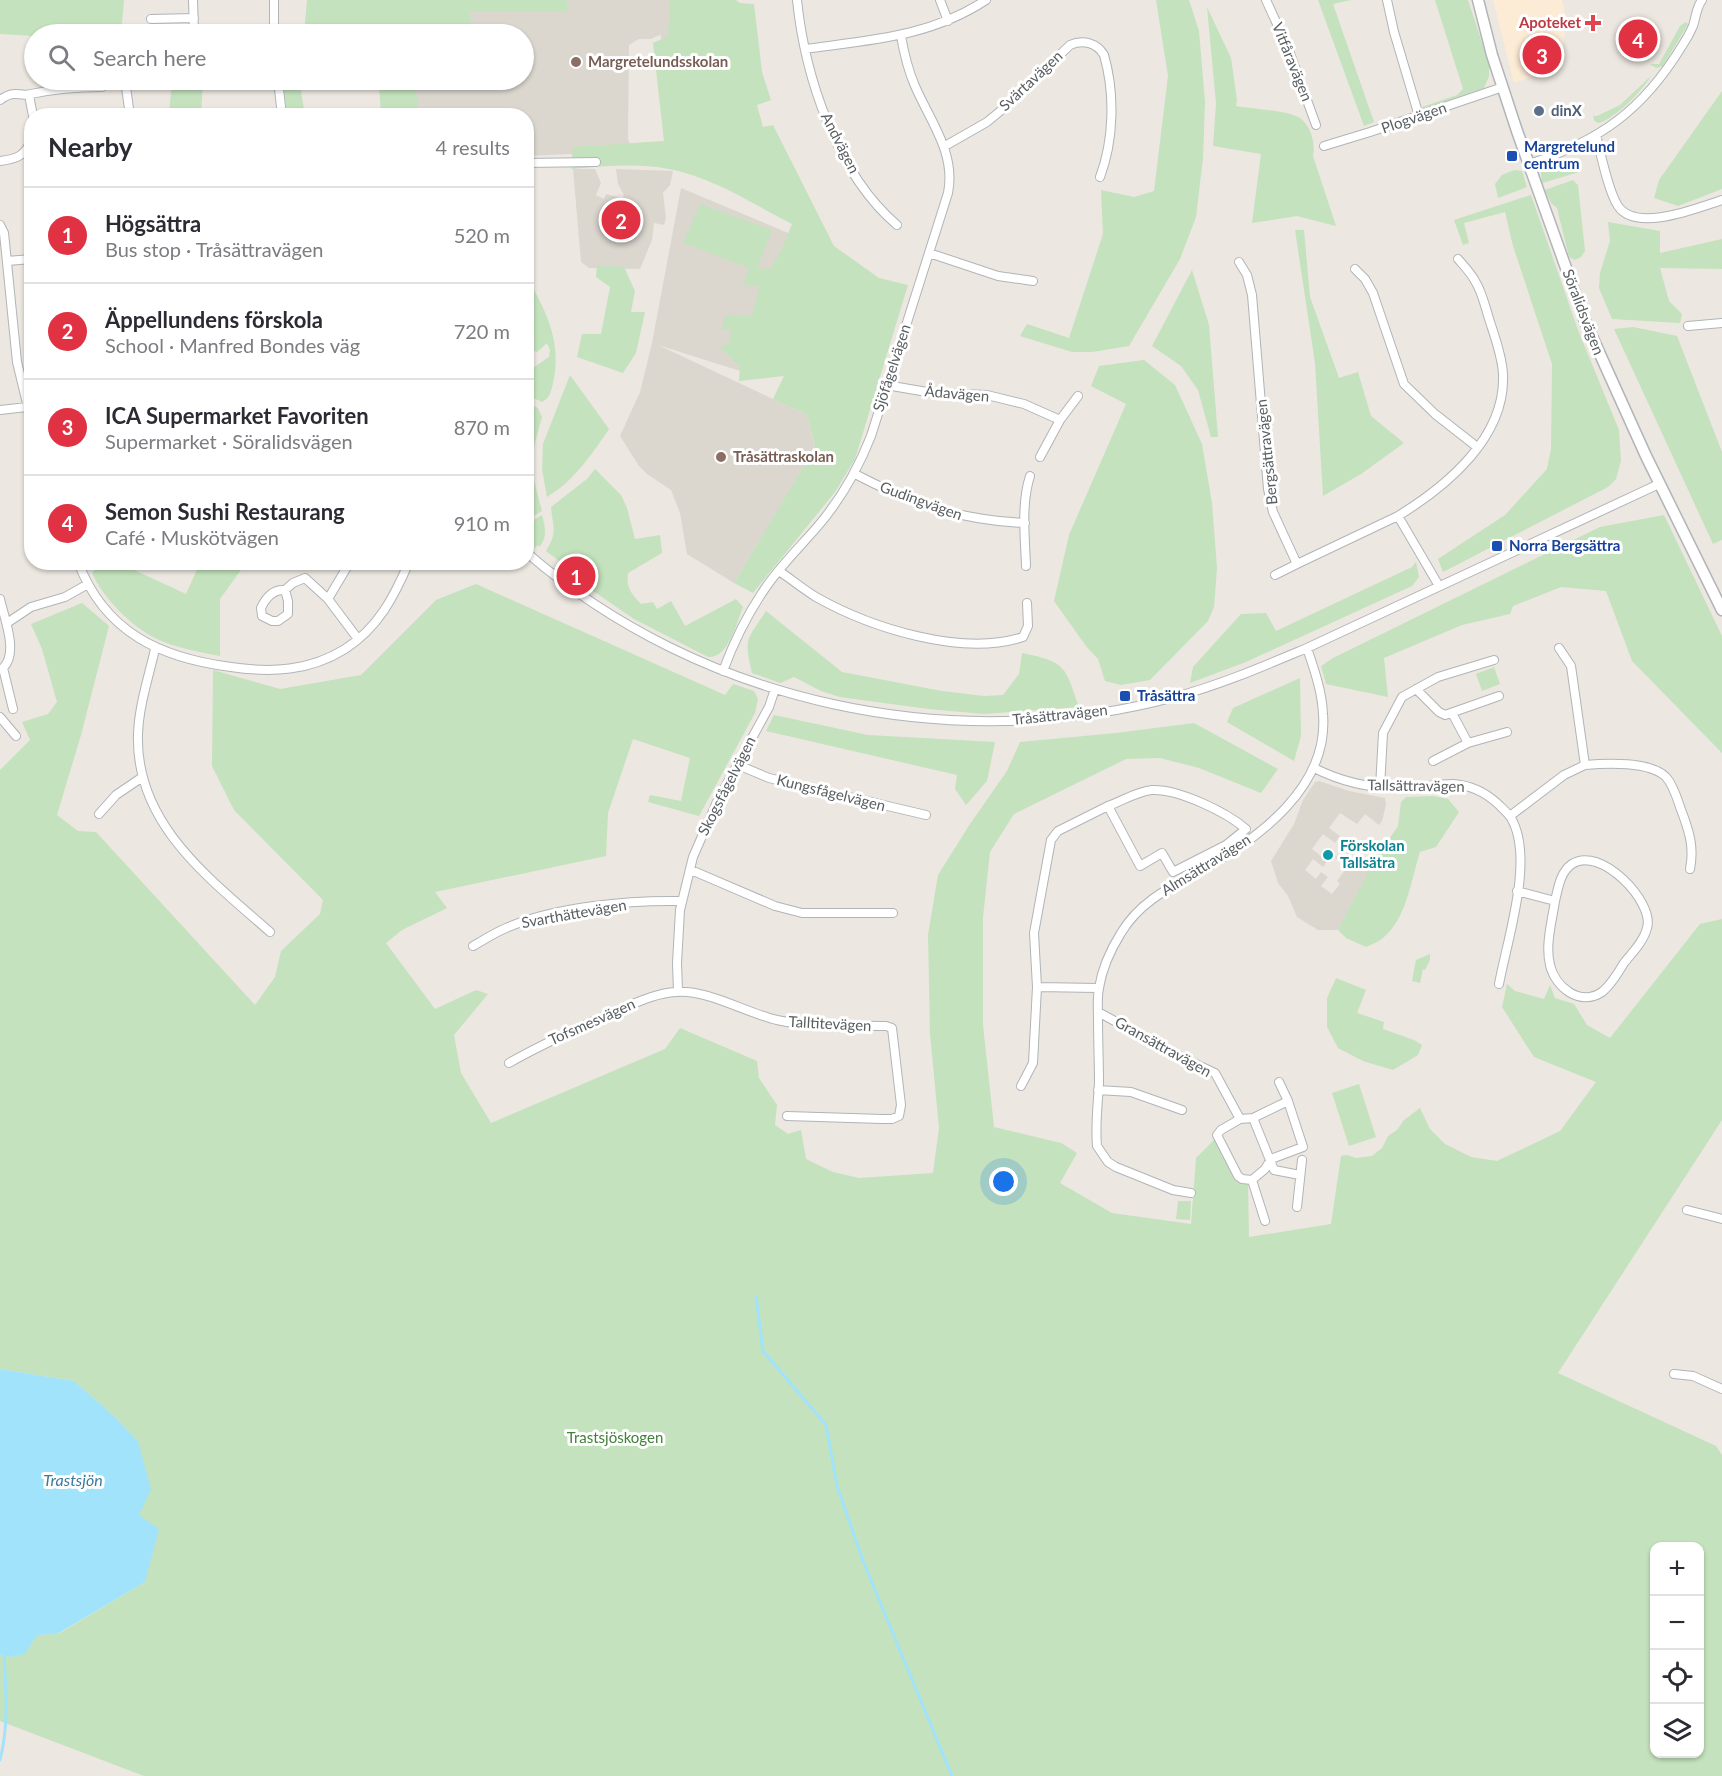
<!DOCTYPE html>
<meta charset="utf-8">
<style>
body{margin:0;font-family:Lato,sans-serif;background:#f2f2f3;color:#2b2b33}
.controls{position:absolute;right:18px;bottom:18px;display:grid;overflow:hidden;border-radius:12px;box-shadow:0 2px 4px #0004}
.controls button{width:54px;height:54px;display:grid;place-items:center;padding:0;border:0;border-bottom:2px solid #e1e1e2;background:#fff;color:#2b2b33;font:30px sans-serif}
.you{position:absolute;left:1004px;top:1182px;width:21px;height:21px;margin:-15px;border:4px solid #fff;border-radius:50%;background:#1a73e8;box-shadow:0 0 0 9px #1a73e833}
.badge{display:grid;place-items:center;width:39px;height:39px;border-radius:50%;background:#e03242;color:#fff;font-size:20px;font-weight:700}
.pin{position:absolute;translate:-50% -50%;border:3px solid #fff;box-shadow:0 2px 6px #0006}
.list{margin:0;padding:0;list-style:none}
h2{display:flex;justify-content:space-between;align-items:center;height:78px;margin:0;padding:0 24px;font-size:26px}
h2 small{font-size:20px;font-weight:400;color:#7c7c81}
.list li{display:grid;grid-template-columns:39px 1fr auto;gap:18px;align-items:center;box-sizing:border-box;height:96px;padding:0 24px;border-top:2px solid #e1e1e2}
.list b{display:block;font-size:22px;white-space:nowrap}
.list p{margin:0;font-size:20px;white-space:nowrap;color:#7c7c81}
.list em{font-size:20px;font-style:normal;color:#7c7c81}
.icon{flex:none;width:33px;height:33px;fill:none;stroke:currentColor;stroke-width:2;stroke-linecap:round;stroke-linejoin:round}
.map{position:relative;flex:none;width:1722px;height:1776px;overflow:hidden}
.search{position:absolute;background:#fff;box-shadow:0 2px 4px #0004;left:24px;top:24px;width:510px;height:66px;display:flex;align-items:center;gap:15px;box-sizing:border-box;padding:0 21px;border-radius:33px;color:#7c7c81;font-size:22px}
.panel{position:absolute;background:#fff;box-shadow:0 2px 4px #0004;left:24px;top:108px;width:510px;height:462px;border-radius:24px}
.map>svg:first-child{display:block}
.commercial{fill:#fcecd5}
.education{fill:#dbd7cf}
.green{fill:#c4e2bd;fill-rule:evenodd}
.water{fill:#a1e3fb}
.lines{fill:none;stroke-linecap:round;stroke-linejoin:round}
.stream{stroke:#a1e3fb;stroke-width:3}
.minor-casing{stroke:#b1b4b8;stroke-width:10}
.tertiary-casing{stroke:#b1b4b8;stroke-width:13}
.minor{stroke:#fff;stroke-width:8}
.tertiary{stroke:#fff;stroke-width:10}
.health-dot{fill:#e0444e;stroke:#fff;stroke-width:2}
.education-dot{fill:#8d6e63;stroke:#fff;stroke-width:2}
.service-dot{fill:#5c6f8a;stroke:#fff;stroke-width:2}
.transit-dot{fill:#1a4fb4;stroke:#fff;stroke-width:2}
.culture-dot{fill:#0f9aa8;stroke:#fff;stroke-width:2}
.labels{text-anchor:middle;stroke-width:6;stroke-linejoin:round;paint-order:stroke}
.health-label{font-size:15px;font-weight:bold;fill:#be3a42;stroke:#fff;text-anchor:end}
.education-label{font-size:15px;font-weight:bold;fill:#785e54;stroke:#fff;text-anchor:start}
.street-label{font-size:15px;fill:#595e61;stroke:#fff}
.service-label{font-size:15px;font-weight:bold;fill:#4e5e75;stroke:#fff;text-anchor:start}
.transit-label{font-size:15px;font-weight:bold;fill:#164399;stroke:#fff;text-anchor:start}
.culture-label{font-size:15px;font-weight:bold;fill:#0d838f;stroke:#fff;text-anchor:start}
.park-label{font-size:15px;fill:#418138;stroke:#fff}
.water-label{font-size:16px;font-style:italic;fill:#3b7a9a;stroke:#fff}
</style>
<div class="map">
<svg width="1722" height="1776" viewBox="0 0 1722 1776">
<rect width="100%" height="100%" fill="#ece7e0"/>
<!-- commercial -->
<path class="commercial" d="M1493 0H1562L1566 18 1561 67 1514 83Z"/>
<!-- education -->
<path class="education" d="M567 0H672L674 36 661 39V35L657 36 651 39H639L629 45 628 139 631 146H644L645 142 674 143 574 156 571 154 527 156 526 116H389V80H524V34H474L468 12H567Z
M573 169H595L601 183 596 195 604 199 606 194 621 198 622 201 624 195 618 184 616 169 673 171 670 185 663 193 666 218 664 225 654 223 652 240 640 269 589 268 581 262Z
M681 188 793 235 759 377 658 345 807 415 815 448 734 583 687 554 680 513 671 490 647 474 639 466 620 436 640 392 652 343Z
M1319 781 1349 791 1385 798 1386 805 1382 821 1379 825 1365 814 1357 824 1340 813 1329 828 1340 836 1335 843 1323 834 1312 849 1327 861 1323 867 1313 859 1305 870 1316 879 1321 872 1328 877 1321 886 1332 894 1340 884 1337 881 1347 867 1335 858 1340 851 1353 860 1356 856 1372 867 1338 930H1318L1297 917 1288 896 1278 883 1271 861 1294 824 1303 800 1315 782Z"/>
<!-- green -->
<path class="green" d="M0 0H124L121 34H34V36L0 34Z
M307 0H567V12H469L474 34H310L305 23Z
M670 0H736L740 3 754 4 762 72 771 100 757 105 763 127 773 125 834 246 879 278 908 285 855 459 835 492 753 593 734 583 815 447 807 415 773 399 784 376 739 381 740 366 719 347 729 344 731 330 721 329 726 315 752 316 759 287 743 284 749 268 683 243 700 204 772 230 757 268 770 269 781 251 792 224C753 204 712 177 669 169 637 163 603 166 571 169L573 147 664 141 653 43 668 36Z
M1156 0H1189L1199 31 1205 102 1203 158 1196 217 1180 259 1129 346 1092 352H1072L1020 336 1027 324 1069 338 1103 234 1101 190 1134 197 1154 191 1168 76Z
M1318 0H1351L1333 4 1374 122 1364 126Z
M1435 0H1468L1489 64V76L1484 88 1420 110 1419 108 1457 95 1463 89Z
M1207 7 1231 58 1237 100 1236 106C1253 109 1280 110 1296 116 1310 121 1316 144 1313 156L1336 226 1297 216 1252 223 1261 154 1213 146 1216 103Z
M1686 22 1688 24 1663 66 1656 68 1650 64H1659L1680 26Z
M1651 76C1643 90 1614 120 1598 123L1594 120 1593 111 1594 116H1597L1620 105Z
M172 80H203L201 115H169Z
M283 80H299L305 115H287Z
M383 80H415L419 115H381L379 84Z
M1722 91V189L1678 206 1654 198 1659 180Z
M1570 159 1576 164 1579 172 1542 183 1541 172C1550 163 1558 160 1570 159Z
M1514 170 1522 171 1527 187 1498 198 1495 184 1502 175Z
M1573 180 1578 185 1585 251 1581 257 1575 260 1569 257 1557 208 1551 203 1545 190Z
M1531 195 1578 330 1619 430 1621 461 1616 479 1608 487 1443 572 1438 559 1505 515 1547 469 1551 449 1552 364 1513 246 1505 212 1464 223 1469 243 1463 245 1454 220Z
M1608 222 1660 231V253L1722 239V269L1660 268 1669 301 1682 314 1680 323 1612 319 1599 288 1600 273 1610 241Z
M1295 230H1304L1310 297 1339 378 1358 372 1371 416 1404 443 1361 474 1323 496 1315 363Z
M597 265 624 267 635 291 631 312H645L636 353 623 373 577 357 582 334H601L610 287 596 277Z
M1192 270 1209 325 1218 437H1211L1198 390 1181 366 1152 346Z
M527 288H533C550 319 561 347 553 383 551 391 550 398 542 402L527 395V369L533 368 549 357 550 350 547 343 537 352 530 349 527 352V314L531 307Z
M1633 327 1677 336 1722 452V540L1713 544 1614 329Z
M1144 360 1175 385 1202 444 1212 503 1217 568 1214 607 1208 621 1150 680 1121 685 1105 681 1098 659 1086 646 1054 601 1069 535 1126 404 1091 386 1099 366Z
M570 375 609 429C592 454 574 481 547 497L542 469 543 444Z
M526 402 538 408 542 417 532 454 531 469 542 511 527 520Z
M595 469 621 495 627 508 635 539 660 535 662 553 628 573C626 588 631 593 641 604L653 602 657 609 671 601 685 626 736 599 743 607C736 624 729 658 708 657L634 619 583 584 579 552 566 566 546 551C558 531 553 529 551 507L587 479Z
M542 515C545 526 548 538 539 547L538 545 534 548 527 541V524Z
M1664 515 1722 636V753L1632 661 1606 591 1561 587 1513 606 1510 614 1462 625 1384 658 1388 697 1326 684 1321 666 1333 658 1600 527Z
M102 562 119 563 186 594 200 563H246L220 599V656C199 652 177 648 157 639 132 627 103 598 92 573Z
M1416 562 1419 577 1412 586 1246 662 1190 683 1193 667 1241 614 1266 613 1276 631 1412 567Z
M476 584 725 695 733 684 754 691 758 699 755 713 699 816 648 802 650 795 681 801 690 758 633 739 608 813 606 856 435 892 447 908 402 930 386 943 435 1009 476 990 488 994 454 1035 461 1073 491 1123 665 1049 680 1028 757 1061 759 1078 777 1105 775 1125 788 1134 801 1130 806 1159 833 1172 859 1178 933 1173 939 1128 930 1034 928 935 938 875 970 824 1007 771 1020 742 1116 733 1194 723 1278 769 1261 793 1199 768 1160 758 1126 759 1014 814 990 852 983 917V1025L994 1127 1061 1143 1077 1153 1060 1183 1112 1213 1191 1224 1196 1158 1216 1138C1224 1157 1228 1174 1248 1183L1249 1237 1331 1224 1341 1156 1347 1155 1356 1158 1372 1156 1382 1148 1388 1136 1397 1130 1404 1120 1420 1108 1430 1129 1445 1144 1471 1157 1497 1161 1560 1131 1596 1082 1534 1057 1502 1007 1507 984 1515 991 1544 999 1550 985 1555 998 1574 1004 1587 1025 1610 1038 1700 924 1722 919V1120L1558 1373 1716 1446 1722 1455V1776H144L0 1721V1655L11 1657 37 1635 58 1634 145 1582 139 1515 138 1441 114 1416 74 1381 0 1369V770L30 740 22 722 48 714 57 702 42 649 31 624 82 603 109 626 81 735 57 815 78 831 96 832 255 1005 275 977 281 951 320 914 323 900 234 810 212 766 213 670 280 689 361 675 436 600ZM1654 1546H1700V1754H1654Z
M766 611 842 672 942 691 984 696 1003 695 1019 674 1022 653C1067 662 1065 667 1079 707L984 714 928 709 840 697 821 691 794 677 780 683 752 673C744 637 746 642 766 611Z
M1494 667 1500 684 1482 691 1476 674Z
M1300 678 1301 736 1294 761 1227 722 1233 708Z
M774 715 868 735 995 742 987 781 966 805 955 789 957 775 766 731Z
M1433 796 1448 799 1459 812 1436 847 1420 852C1411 880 1407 918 1383 938 1378 942 1372 944 1366 947L1346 938 1338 930 1373 863 1398 826 1401 802 1406 797Z
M1430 954V960L1425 970 1423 969 1420 983 1412 981 1416 960Z
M1336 978 1366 990 1357 1013 1384 1022 1383 1029 1414 1040 1422 1045 1418 1055 1393 1070 1363 1061 1338 1048 1327 1027V998Z
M1359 1084 1376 1137 1349 1146 1332 1093Z
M1178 1201H1191L1190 1220 1176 1219Z"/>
<!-- water -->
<path class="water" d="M0 1369 74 1381 114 1416 138 1441 151 1489 139 1515 159 1529 145 1582 57 1634 37 1635 25 1654 11 1657 0 1655Z"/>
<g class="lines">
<!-- stream -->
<path class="stream" d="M756 1296 763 1351 826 1425 837 1486 863 1561 952 1776
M0 1760C9 1725 6 1690 4 1654"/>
<!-- minor casing -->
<g class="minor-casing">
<path id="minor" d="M193 0 194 33
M274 0V34
M797 0C805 77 837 174 897 225
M940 0 948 21
M1266 0 1288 48 1316 125
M1387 0 1394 32 1419 116
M151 19 194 18
M805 49C870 40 930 37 986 0
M125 80 130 116
M278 80 282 116
M29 95 33 116
M0 100C15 89 18 97 31 94 54 89 78 87 102 87
M1596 135C1601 154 1608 191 1618 206 1636 233 1697 208 1722 200
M945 146 987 122 1004 108 1070 45C1083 39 1097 43 1104 55 1115 93 1114 140 1100 177
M1324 146 1370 132 1503 87
M0 161C17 159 25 156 32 139
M526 163 596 162
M1529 164C1600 141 1643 110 1682 46 1686 40 1690 33 1693 26 1696 17 1696 8 1702 0
M0 225 4 233 17 362 32 424
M929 253 998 276 1033 281
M7 261 32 259
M1239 262 1247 275 1252 295 1268 489 1273 512 1297 564 1398 516 1439 586
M1355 269 1365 279 1373 293 1404 384 1435 414 1477 447
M1688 326 1722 323
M886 385 933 393 987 395 1024 404 1060 420
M0 410 27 407
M1040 457 1060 420 1078 396
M855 474C912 504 960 520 1025 523
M1398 516C1447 486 1506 437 1503 374 1502 357 1496 340 1491 325 1486 311 1483 293 1475 281 1471 273 1464 266 1458 259
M526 552C701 704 952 757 1175 697 1220 685 1264 666 1307 648L1659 484
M78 562C105 633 161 658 231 667 271 673 310 671 345 649 378 628 394 597 409 562
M1026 566C1025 537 1021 504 1030 476
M779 571C791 579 803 589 816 597 871 628 962 657 1023 637L1028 626 1027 603
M1275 575 1297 564
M285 590 288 601V614L278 621H272L262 616 261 608C266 597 273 589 285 590L293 583 305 578 328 599 358 639
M0 599C4 618 19 653 3 668L13 709
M328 599 350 562
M7 623 31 607 65 597 88 584
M155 649C149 676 139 705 138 734 135 824 209 878 270 932
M723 671C733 644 746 617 762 593 777 569 799 548 818 526 841 499 858 469 871 436L948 193C956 153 930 121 915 86 908 70 904 53 901 36
M1416 689 1439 712 1445 715 1499 696
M1452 713 1468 743 1507 732
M0 717 16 736
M1433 761 1468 743
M738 765 769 778 926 815
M1585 765C1606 763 1650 761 1666 777 1675 787 1678 803 1683 815 1690 834 1694 849 1690 869
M1314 768C1342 782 1371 789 1403 788 1420 788 1436 784 1453 784 1471 785 1485 792 1498 804 1502 808 1508 813 1511 818 1535 858 1507 940 1499 984
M1380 788 1383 733 1402 697 1438 677 1494 660
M99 814 116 795 141 778
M1510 816 1564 775 1585 765 1571 666 1559 648
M691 870 775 906 802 913H893
M1517 891 1555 901C1552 921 1545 945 1550 965 1555 987 1580 1007 1602 992 1611 985 1618 973 1624 963 1632 953 1644 941 1647 928 1655 902 1600 845 1572 864 1560 872 1558 889 1555 901
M473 946C484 940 494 933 506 928 554 907 629 900 681 901
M1037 987 1034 933 1051 840 1058 831 1108 806 1140 866 1162 853 1173 872 1226 845 1246 829C1226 812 1179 789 1152 790 1138 791 1122 801 1108 806
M678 991 677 963 680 910 693 857 717 802 769 707 775 689
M1098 1012 1183 1058 1215 1073 1240 1119
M509 1063C542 1044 576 1029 611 1013 632 1005 654 993 676 992 707 989 746 1013 777 1020 812 1028 850 1025 886 1026L892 1028 901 1105 899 1116 892 1119H882L787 1116
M1021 1086 1033 1063 1037 987 1098 988
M1098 1090 1131 1092 1182 1110
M1253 1118 1274 1170 1300 1175
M1252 1180 1265 1169 1271 1159 1303 1147 1288 1101 1279 1082
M1191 1193 1173 1190 1116 1167 1108 1162 1097 1146C1095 1125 1098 1104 1099 1083 1099 1062 1098 1041 1098 1019 1098 1009 1097 998 1099 988 1102 969 1111 949 1121 933 1140 901 1171 887 1202 870 1259 838 1329 787 1323 714 1322 691 1314 669 1307 648
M1297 1207 1302 1160
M1687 1210 1722 1219
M1265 1221 1252 1180 1242 1179 1238 1176 1217 1135 1221 1130 1240 1119 1253 1118 1288 1101
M1674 1374 1693 1376 1722 1389"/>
</g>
<!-- tertiary casing -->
<g class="tertiary-casing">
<path id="tertiary" d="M1478 0 1492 55 1517 131 1585 321 1646 456 1722 610"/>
</g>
<!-- minor -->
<use href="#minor" class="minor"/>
<!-- tertiary -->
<use href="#tertiary" class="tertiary"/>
</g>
<!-- markers -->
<path class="health-dot" d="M1590 14h6v6h6v6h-6v6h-6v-6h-6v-6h6z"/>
<g class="education-dot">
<circle cx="576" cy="62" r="6"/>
<circle cx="721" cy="457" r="6"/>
</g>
<circle class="service-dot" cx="1539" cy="111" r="6"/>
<g class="transit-dot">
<rect x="1506" y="150" width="12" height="12" rx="3"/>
<rect x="1491" y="540" width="12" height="12" rx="3"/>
<rect x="1119" y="690" width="12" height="12" rx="3"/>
</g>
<circle class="culture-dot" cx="1328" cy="855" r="6"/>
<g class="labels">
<!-- health labels -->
<g class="health-label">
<text x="1581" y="28">Apoteket</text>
</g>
<!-- education labels -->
<g class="education-label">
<text x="588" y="67">Margretelundsskolan</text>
<text x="733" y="462">Tråsättraskolan</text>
</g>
<!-- street labels -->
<g class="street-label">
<text transform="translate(1292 62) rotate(68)" y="5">Vitfåravägen</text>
<text transform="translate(1031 81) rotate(-43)" y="5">Svärtavägen</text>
<text transform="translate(1414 118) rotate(-19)" y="5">Plogvägen</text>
<text transform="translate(840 143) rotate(63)" y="5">Andvägen</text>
<text transform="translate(1583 312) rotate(69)" y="5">Söralidsvägen</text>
<text transform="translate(892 368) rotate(-72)" y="5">Sjöfågelvägen</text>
<text transform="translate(957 394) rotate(5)" y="5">Ådavägen</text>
<text transform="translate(1267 452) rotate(-96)" y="5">Bergsättravägen</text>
<text transform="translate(921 501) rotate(20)" y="5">Gudingvägen</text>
<text transform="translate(1060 715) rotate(-6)" y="5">Tråsättravägen</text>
<text transform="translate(727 786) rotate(-63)" y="5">Skogsfågelvägen</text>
<text transform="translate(1416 786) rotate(1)" y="5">Tallsättravägen</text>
<text transform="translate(831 793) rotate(14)" y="5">Kungsfågelvägen</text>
<text transform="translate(1206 865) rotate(-32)" y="5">Almsättravägen</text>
<text transform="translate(574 914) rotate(-10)" y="5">Svarthättevägen</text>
<text transform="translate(592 1022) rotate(-24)" y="5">Tofsmesvägen</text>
<text transform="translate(830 1024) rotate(3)" y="5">Talltitevägen</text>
<text transform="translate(1163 1047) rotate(29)" y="5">Gransättravägen</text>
</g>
<!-- service labels -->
<g class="service-label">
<text x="1551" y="116">dinX</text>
</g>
<!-- transit labels -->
<g class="transit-label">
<text x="1524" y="152">Margretelund<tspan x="1524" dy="17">centrum</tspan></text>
<text x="1509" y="551">Norra Bergsättra</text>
<text x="1137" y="701">Tråsättra</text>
</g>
<!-- culture labels -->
<g class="culture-label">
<text x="1340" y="851">Förskolan<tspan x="1340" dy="17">Tallsätra</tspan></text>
</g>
<!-- park labels -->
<g class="park-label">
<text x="615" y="1443">Trastsjöskogen</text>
</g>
<!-- water labels -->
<g class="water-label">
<text x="73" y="1486">Trastsjön</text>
</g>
</g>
</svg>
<div class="controls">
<button>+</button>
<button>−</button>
<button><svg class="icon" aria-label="locate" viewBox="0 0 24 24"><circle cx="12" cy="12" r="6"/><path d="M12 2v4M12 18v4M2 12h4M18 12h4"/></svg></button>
<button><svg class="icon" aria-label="layers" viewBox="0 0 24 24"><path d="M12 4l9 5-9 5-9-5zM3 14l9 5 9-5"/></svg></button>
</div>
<div class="you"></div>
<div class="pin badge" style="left:576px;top:576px">1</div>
<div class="pin badge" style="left:621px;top:220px">2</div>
<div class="pin badge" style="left:1542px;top:55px">3</div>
<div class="pin badge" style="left:1638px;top:39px">4</div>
<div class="search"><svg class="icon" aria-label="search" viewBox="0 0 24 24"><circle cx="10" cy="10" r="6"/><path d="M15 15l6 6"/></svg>Search here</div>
<section class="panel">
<h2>Nearby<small>4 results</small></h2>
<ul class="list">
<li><span class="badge">1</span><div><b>Högsättra</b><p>Bus stop · Tråsättravägen</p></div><em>520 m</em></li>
<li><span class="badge">2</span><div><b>Äppellundens förskola</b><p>School · Manfred Bondes väg</p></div><em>720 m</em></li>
<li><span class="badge">3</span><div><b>ICA Supermarket Favoriten</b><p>Supermarket · Söralidsvägen</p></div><em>870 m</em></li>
<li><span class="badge">4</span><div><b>Semon Sushi Restaurang</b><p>Café · Muskötvägen</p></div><em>910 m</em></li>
</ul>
</section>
</div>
